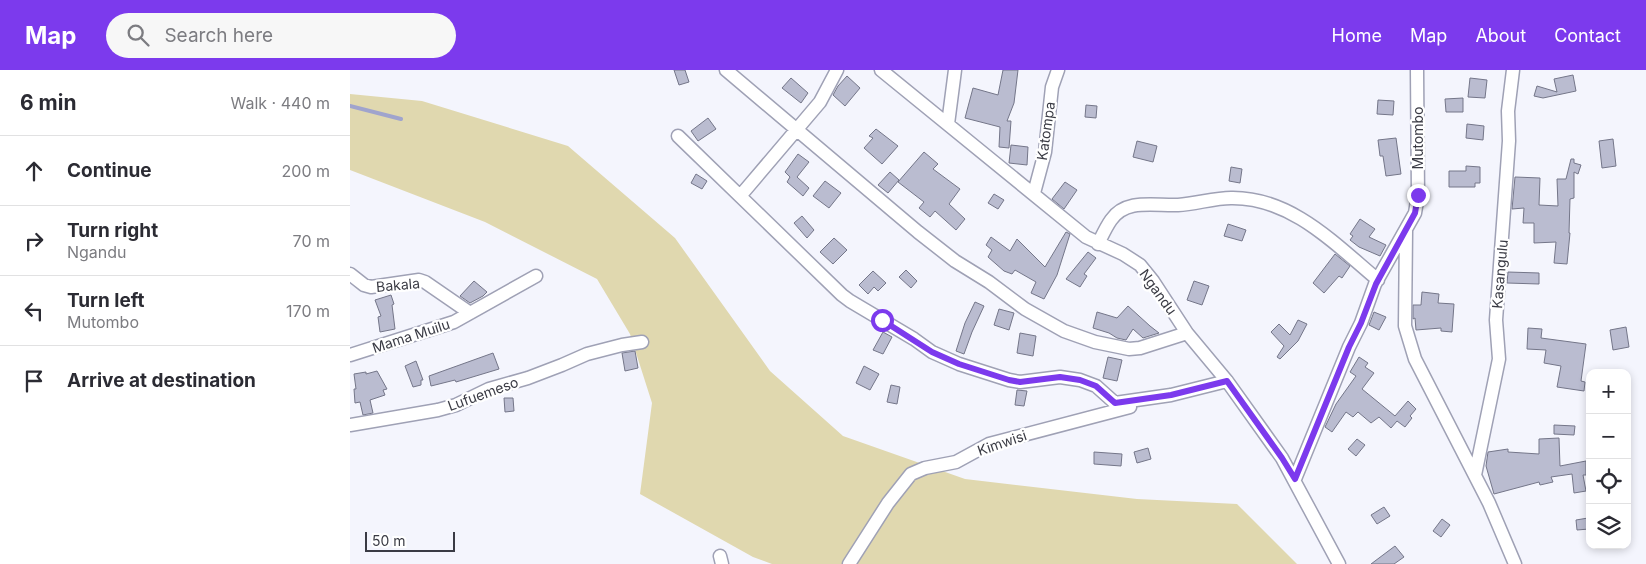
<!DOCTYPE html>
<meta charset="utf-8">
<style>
body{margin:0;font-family:Inter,sans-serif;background:#f7f7f7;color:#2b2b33}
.controls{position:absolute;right:15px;bottom:15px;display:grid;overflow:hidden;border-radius:10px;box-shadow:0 2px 8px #0003}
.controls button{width:45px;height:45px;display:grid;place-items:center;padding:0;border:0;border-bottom:1px solid #e1e1e2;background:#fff;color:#2b2b33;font:25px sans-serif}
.scale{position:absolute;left:15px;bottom:12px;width:90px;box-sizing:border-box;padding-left:5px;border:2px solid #3a3b44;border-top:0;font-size:14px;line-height:18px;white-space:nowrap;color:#3a3b44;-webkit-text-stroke:4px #fff;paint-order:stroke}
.stop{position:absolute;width:15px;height:15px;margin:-11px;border:4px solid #7c3aed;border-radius:50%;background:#fff}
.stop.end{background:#7c3aed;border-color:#fff;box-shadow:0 1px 5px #0008}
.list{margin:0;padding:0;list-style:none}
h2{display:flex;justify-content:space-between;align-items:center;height:65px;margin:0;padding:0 20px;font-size:21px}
h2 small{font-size:16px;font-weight:400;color:#7c7c81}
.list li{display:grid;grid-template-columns:32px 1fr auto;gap:15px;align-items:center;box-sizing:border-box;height:70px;padding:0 20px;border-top:1px solid #e1e1e2}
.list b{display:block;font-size:19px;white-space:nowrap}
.list p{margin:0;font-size:16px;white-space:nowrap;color:#7c7c81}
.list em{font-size:16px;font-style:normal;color:#7c7c81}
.icon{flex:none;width:28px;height:28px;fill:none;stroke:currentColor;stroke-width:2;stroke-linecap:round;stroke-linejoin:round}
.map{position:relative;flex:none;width:1296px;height:494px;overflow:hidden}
header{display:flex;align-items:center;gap:30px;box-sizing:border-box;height:70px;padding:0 25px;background:#7c3aed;color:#fff}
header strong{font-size:24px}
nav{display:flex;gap:28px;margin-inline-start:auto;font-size:18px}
.search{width:350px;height:45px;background:#f7f7f7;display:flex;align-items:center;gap:12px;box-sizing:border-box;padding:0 18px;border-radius:28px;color:#7c7c81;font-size:19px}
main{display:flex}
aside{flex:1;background:#fff}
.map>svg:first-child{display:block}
.green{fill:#e0d8af}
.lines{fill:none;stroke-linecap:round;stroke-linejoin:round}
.stream{stroke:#a0a4cd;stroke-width:4}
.building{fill:#babcd0;stroke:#747689}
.minor-casing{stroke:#9fa1b5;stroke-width:15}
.minor{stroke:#fff;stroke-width:12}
.route{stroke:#7c3aed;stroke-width:6}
.labels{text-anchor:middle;stroke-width:4.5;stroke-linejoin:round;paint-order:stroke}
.street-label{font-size:14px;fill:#3a3b44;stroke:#fff}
</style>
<header>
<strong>Map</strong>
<div class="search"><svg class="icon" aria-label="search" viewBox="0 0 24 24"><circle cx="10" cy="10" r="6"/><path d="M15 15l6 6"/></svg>Search here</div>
<nav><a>Home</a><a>Map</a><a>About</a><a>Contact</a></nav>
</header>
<main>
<aside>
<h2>6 min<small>Walk · 440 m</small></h2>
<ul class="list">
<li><svg class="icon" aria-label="ahead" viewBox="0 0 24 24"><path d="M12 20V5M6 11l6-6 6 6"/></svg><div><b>Continue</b></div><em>200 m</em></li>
<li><svg class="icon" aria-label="right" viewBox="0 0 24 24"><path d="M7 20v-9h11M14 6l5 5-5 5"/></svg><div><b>Turn right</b><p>Ngandu</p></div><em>70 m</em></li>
<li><svg class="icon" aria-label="left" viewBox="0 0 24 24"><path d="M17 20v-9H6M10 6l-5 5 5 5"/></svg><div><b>Turn left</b><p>Mutombo</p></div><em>170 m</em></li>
<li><svg class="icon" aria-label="arrive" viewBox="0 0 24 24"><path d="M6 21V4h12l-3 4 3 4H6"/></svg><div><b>Arrive at destination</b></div></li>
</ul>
</aside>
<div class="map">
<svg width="1296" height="494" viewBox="0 0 1296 494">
<rect width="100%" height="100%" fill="#f4f5fd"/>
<!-- green -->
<path class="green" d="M0 24 72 31 218 76 325 168 420 301 493 366 615 409 787 429 887 434 947 494H422L403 487 290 424 302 333 280 264 247 209 135 152 0 100Z"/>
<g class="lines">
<!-- stream -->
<path class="stream" d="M0 36 51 49"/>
</g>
<!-- building -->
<path class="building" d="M324 0H335L339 12 329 15Z
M653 0H668L664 33 657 51H661L659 78 649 77 650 57 615 48 623 18 648 25Z
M1223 5 1226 21 1193 28 1184 26 1187 16 1207 22 1204 9Z
M497 6 510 18 495 36 483 25 488 16Z
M441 8 458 23 451 33 432 18Z
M1120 8 1137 10 1135 28 1118 27Z
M1113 28V42H1096L1095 29Z
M1028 30 1044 31 1043 45 1027 44Z
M736 35 747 36 746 48 735 47Z
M358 48 366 59 348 71 341 61Z
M1117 54 1134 56 1133 70 1116 68Z
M526 59 548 76 532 94 514 78 523 68 519 66Z
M1046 68 1051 104 1036 106 1033 86H1030L1028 70Z
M1263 69 1266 96 1252 98 1249 71Z
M787 71 807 76 803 92 783 87Z
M661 75 678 77 677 95 659 93Z
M574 82 588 94 583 99 610 119 599 134 615 149 606 160 585 141 580 147 569 138 574 132 548 112Z
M448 84 459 92 447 107 459 118 453 126 437 112 440 107 435 102Z
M1221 89H1224V93L1231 95 1228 104 1224 102V128L1220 129 1219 163H1220L1217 194 1204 193 1206 172 1184 173V153H1173L1174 138 1162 139 1165 107 1190 108 1189 135 1208 136 1207 109H1216Z
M1116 96 1130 97V113H1125V117H1099V101H1116Z
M881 97 892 99 890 113 879 111Z
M540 102 549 110 538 123 528 115Z
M346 104 357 111 352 119 341 113Z
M475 111 491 123 479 138 463 126Z
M715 112 727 120 714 139 702 129Z
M644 124 654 130 648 139 638 133Z
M452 146 464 160 457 168 444 153Z
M1010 149 1025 159 1019 167 1036 175 1030 186 1009 177 1000 170 1003 166 1000 164Z
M878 154 896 160 892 171 874 166Z
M716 162 720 164 707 205 694 229 681 223 686 212 665 200 662 204 654 201 638 187 642 180 636 175 641 167 660 181 667 169 695 197Z
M484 168 497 180 483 194 470 182Z
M738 182 746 188 734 204 737 206 730 217 716 209Z
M985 184 1000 196 992 208 989 206 974 223 963 213Z
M556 200 567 211 561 218 549 207Z
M523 201 536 213 528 221 524 217 518 224 509 215Z
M1158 202 1189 203V214L1157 213Z
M124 211 137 222 133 226 120 233 110 226Z
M844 211 859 216 852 235 837 230Z
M1072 222 1089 224 1088 233 1104 234 1102 262 1091 261V258L1066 260 1065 248 1063 249V235H1071Z
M41 225 44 234 42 235 45 259 30 262 28 247 31 246 25 230Z
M625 232 634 236 622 262 614 284 606 281 615 253Z
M778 236 800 256 809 263 793 268 783 259 776 270 767 268 759 263 743 258 747 242 767 248Z
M649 239 664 243 659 260 644 255Z
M1024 242 1036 247 1029 260 1019 255Z
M948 250 957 254 948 271 930 289 927 287 934 276 921 262 929 254 940 265Z
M1276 257 1279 277 1263 280 1260 260Z
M1178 258 1192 259 1191 268 1236 274 1231 311 1235 312 1234 321 1207 317 1211 296 1194 293 1196 280 1177 279Z
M533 262 542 267 533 284 523 280Z
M670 263 686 266 683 286 667 283Z
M285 281 288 298 275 301 272 283Z
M143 283 149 299 106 312 105 310 81 316 79 306Z
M758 287 772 290 767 311 753 308Z
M1009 287 1018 293 1015 297 1024 303 1012 319 1045 346 1058 331 1066 339 1060 346 1062 348 1055 357 1047 351 1041 358 1029 347 1021 353 1008 342 1003 347 996 342 982 362 975 357 986 334 1006 306 1000 302Z
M66 291 73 310H71V315L63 317 55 296Z
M514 296 529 304 520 320 506 313Z
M27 301 37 319 33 320 35 325 20 330 23 343 13 345 10 332 5 333 4 319H6L4 304 16 302V304Z
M541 315 550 317 547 334 537 332Z
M667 320 677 321 674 336 665 335Z
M154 328H163L164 341 155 342Z
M1204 355 1225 356 1224 365 1204 364Z
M1209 368 1210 396 1236 391V405H1233L1236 421 1224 423 1222 404 1201 407 1203 412 1190 415 1189 412 1144 424 1136 396 1138 382 1158 379V382L1189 384V369Z
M1007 369 1015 375 1006 386 998 379Z
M798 378 801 389 787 393 784 382Z
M744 382 772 384 771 396 744 394Z
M1034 437 1040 446 1027 454 1021 445Z
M1238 448 1239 459 1227 460 1226 450Z
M1092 449 1100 455 1091 467 1083 461Z
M1045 476 1054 487 1044 494H1021Z"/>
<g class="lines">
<!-- minor casing -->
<g class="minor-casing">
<path id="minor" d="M376 0 568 162 605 191 639 212 675 239 714 261 745 272 779 279 790 278 837 263
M531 0 736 167 773 184 790 195 803 211 837 263 877 311 932 388 989 494
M598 54 605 0
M328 66 492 225 500 231 564 269 582 282 609 294 659 310 670 312 710 307 730 310 746 316 765 333 821 325 877 311
M684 123 695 82 702 17 708 0
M391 125 470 32 487 0
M1056 161 1055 256 1065 289 1139 433 1165 494
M748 174C752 166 756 157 761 150 776 128 805 136 828 135 846 134 864 128 881 128 941 127 985 174 1028 210
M0 204 14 215 21 217 69 210 75 212 120 243
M0 285 104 252 186 206
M0 355 88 340 106 335 139 319 178 308 212 295 237 284 272 275 292 272
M1125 405 1149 289 1146 250 1159 71 1158 41 1163 0
M945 409 999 277 1011 253 1025 214 1065 143 1068 125 1067 0
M370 486 372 494
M499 494 538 433 561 404 575 398 606 392 639 374 780 337"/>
</g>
<!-- minor -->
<use href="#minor" class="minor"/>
</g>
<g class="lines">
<!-- route -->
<path class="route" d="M532 250 582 282 609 294 659 310 670 312 710 307 730 310 746 316 765 333 821 325 877 311 932 388 945 409 999 277 1011 253 1026 214 1065 143 1068 125"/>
</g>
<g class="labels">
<!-- street labels -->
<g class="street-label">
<text transform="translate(696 61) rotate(-82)" y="5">Katompa</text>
<text transform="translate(1068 68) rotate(-90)" y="5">Mutombo</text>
<text transform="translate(1150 204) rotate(-85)" y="5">Kasangulu</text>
<text transform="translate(48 215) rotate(-5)" y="5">Bakala</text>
<text transform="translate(808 222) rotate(54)" y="5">Ngandu</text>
<text transform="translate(61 266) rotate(-18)" y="5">Mama Muilu</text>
<text transform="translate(133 324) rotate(-20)" y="5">Lufuemeso</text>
<text transform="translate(652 373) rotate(-19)" y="5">Kimwisi</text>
</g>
</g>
</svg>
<div class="controls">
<button>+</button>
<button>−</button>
<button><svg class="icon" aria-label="locate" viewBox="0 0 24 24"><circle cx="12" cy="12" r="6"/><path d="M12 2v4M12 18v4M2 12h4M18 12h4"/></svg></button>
<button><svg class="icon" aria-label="layers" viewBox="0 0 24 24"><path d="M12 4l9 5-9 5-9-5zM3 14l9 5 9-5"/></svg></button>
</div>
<div class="scale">50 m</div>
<div class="stop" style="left:532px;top:250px"></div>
<div class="stop end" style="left:1068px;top:125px"></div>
</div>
</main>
